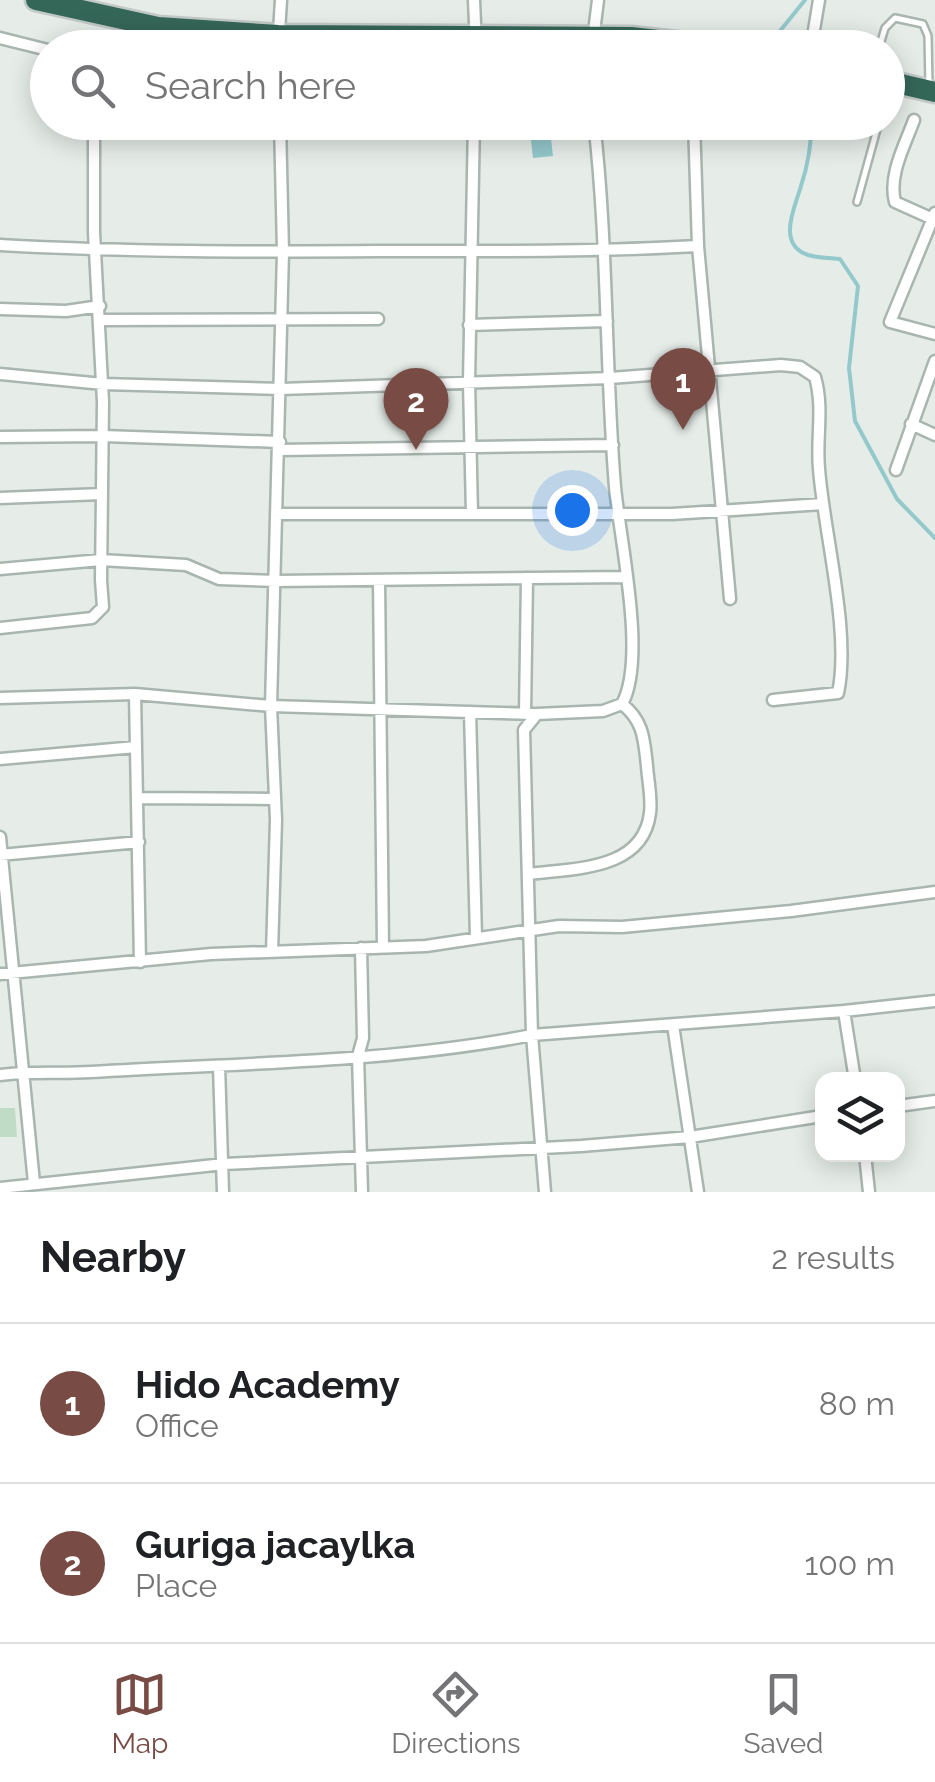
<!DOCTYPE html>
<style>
body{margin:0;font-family:Raleway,sans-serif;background:#f2f2f2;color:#202124}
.controls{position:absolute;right:30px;bottom:30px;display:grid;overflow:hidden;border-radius:20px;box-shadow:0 5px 25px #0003}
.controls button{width:90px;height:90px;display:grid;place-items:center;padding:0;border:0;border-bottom:2px solid #e0e0e0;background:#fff;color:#202124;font:50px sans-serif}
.you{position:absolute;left:572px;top:510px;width:35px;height:35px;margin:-25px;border:8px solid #fff;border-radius:50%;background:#1a73e8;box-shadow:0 0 0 15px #1a73e833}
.badge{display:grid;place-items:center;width:65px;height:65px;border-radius:50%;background:#784b45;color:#fff;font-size:32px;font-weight:700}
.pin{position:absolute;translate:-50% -82px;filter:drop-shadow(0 2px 5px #0008)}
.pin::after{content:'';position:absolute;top:52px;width:35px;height:30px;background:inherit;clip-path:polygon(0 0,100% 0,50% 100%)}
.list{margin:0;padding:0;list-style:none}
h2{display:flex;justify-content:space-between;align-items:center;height:130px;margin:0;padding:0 40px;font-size:42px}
h2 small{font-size:32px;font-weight:400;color:#757577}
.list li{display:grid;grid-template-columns:65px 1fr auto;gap:30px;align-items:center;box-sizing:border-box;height:160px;padding:0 40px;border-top:2px solid #e0e0e0}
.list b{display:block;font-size:38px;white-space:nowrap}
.list p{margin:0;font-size:32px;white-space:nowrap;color:#757577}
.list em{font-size:32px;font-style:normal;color:#757577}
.icon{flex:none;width:55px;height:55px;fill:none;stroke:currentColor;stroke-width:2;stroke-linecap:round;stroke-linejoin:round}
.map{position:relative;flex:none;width:935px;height:1192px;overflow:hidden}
.search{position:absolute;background:#fff;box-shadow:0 5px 25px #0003;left:30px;right:30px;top:30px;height:110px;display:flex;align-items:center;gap:25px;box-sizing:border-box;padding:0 35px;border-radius:55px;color:#757577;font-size:38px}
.sheet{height:450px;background:#fff}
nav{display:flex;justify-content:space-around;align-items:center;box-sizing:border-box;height:140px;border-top:2px solid #e0e0e0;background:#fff;font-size:28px;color:#757577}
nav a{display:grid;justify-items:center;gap:5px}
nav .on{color:#784b45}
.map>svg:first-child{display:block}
.green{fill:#c1dcc6}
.water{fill:#94c9cc}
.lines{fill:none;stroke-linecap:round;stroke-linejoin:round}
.stream{stroke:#94c9cc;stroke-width:4}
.lane-casing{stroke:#a9b5af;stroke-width:10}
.street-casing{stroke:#a9b5af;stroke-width:15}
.highway-casing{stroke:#c2c9c6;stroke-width:25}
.lane{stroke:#fff;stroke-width:5}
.street{stroke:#fff;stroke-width:10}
.highway{stroke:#356758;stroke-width:20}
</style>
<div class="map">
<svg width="935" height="1192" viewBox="0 0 935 1192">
<rect width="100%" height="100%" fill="#e6ede9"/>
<!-- green -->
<path class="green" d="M0 1108H15L17 1137H0Z"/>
<!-- water -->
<path class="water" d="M550 130 553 156 533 158 530 132Z"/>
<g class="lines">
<!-- stream -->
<path class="stream" d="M784 48 780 31 805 0
M810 122C813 140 807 168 801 186 795 207 776 244 808 255 818 258 831 258 840 259L858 286 849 368 855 421 897 499 935 538"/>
<!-- lane casing -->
<g class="lane-casing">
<path id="lane" d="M879 48 885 28 895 18 923 24 928 36 929 86
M857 202 879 122"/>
</g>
<!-- street casing -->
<g class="street-casing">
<path id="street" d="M474 0 476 48
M0 38 48 50
M278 48 281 0
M592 48 598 0
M811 48 819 0
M914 120C905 145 888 175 895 202L935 220
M694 122 698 246 730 599
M935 213 890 322 935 334
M0 245C126 252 253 252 379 251 486 251 592 252 698 246
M0 309 66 311 100 306
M101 320 378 319
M469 325 607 321
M0 374 103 384 281 389 610 378 781 365 800 367 815 377C824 408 816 438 819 469 824 534 851 632 838 693L773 700
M911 424 935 435
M0 437 103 436 280 442
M280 450 613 445
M896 470 935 361
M0 498 102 494
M278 514H672L823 504
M472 514 469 382 474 122
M0 569 101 560 186 565 219 579 276 581 625 577
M379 580 383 948
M0 628 92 618 103 607 101 580 103 402 94 232V122
M135 694 140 962
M0 698 135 694 271 706 537 714
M470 712 476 937
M525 714 527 578
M0 759 136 747
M138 798 275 799
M0 837 34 1183
M0 855 139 842
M529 874C574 868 643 871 650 813 652 799 648 781 647 766 644 740 644 721 622 704
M361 948 363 1038 358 1056 362 1192
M272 952 276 820 271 706 283 252 280 122
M0 974 211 954 426 946 559 926 622 927 791 911 935 892
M844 1011 855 1080
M673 1025 698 1192
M219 1066 223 1192
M0 1075C30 1071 61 1074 91 1072 238 1063 387 1063 532 1035L844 1011 935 1001
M898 1106 935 1101
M865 1154 869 1192
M0 1188 224 1164 581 1146 690 1137 822 1116
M545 1192 532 1035 524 730 537 714 603 711 622 704C647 659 620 541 615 487 605 365 608 243 594 122"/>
</g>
<!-- highway casing -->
<g class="highway-casing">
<path id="highway" d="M36 0 158 27 278 35 631 37 732 48
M888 81 935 92"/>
</g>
<!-- lane -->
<use href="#lane" class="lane"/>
<!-- street -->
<use href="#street" class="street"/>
<!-- highway -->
<use href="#highway" class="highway"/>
</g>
</svg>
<div class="controls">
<button><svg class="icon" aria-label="layers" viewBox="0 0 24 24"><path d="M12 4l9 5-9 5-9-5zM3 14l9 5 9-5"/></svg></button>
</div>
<div class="you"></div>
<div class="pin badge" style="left:683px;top:430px">1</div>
<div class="pin badge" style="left:416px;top:450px">2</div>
<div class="search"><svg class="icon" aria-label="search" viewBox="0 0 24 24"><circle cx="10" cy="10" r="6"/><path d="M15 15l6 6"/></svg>Search here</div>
</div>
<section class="sheet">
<h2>Nearby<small>2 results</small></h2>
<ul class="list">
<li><span class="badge">1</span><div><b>Hido Academy</b><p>Office</p></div><em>80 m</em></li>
<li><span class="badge">2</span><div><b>Guriga jacaylka</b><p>Place</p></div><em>100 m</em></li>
</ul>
</section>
<nav>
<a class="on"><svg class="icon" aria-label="map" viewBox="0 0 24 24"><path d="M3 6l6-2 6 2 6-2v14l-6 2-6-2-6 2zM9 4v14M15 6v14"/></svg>Map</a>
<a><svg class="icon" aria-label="directions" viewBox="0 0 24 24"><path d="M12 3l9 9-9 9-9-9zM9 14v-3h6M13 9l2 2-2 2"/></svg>Directions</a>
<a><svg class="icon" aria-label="saved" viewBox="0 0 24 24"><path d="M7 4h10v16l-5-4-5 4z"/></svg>Saved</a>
</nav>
